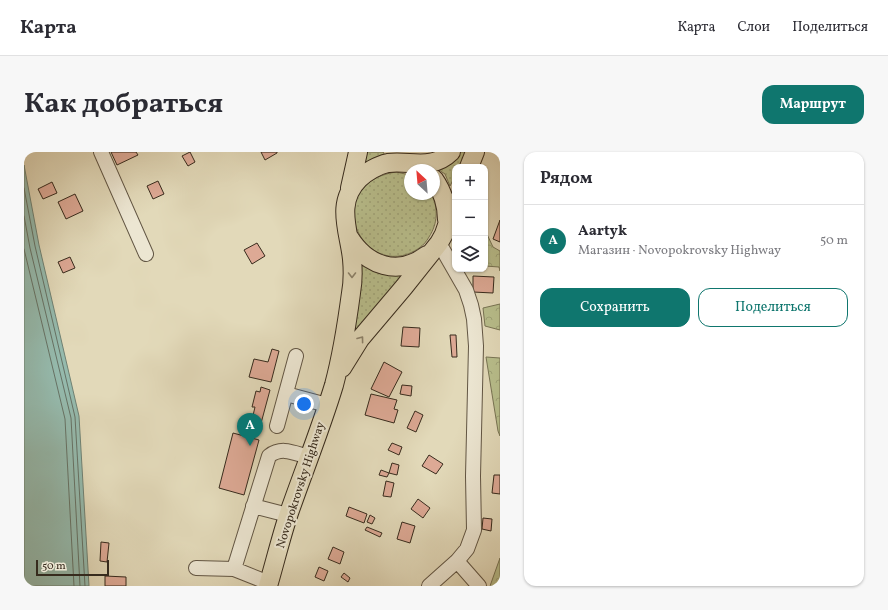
<!DOCTYPE html>
<html lang="ru">
<meta charset="utf-8">
<style>
body{margin:0;font-family:Vollkorn,serif;background:#f7f7f7;color:#2b2b33}
.controls{position:absolute;right:12px;top:12px;display:grid;overflow:hidden;border-radius:8px;box-shadow:0 1px 3px #0004}
.controls button{width:36px;height:36px;display:grid;place-items:center;padding:0;border:0;border-bottom:1px solid #e1e1e2;background:#fff;color:#2b2b33;font:20px sans-serif}
.compass{position:absolute;left:380px;top:12px;width:36px;height:36px;border-radius:50%;background:#fff;box-shadow:0 1px 3px #0004;rotate:334deg}
.scale{position:absolute;left:12px;bottom:10px;width:73px;box-sizing:border-box;padding-left:4px;border:2px solid #372b1d;border-top:0;font-size:11px;line-height:14px;white-space:nowrap;color:#372b1d;-webkit-text-stroke:3px #ece6d2;paint-order:stroke}
.you{position:absolute;left:280px;top:252px;width:14px;height:14px;margin:-10px;border:3px solid #fff;border-radius:50%;background:#1a73e8;box-shadow:0 0 0 6px #1a73e833}
.badge{display:grid;place-items:center;width:26px;height:26px;border-radius:50%;background:#0f766e;color:#fff;font-size:13px;font-weight:700}
.pin{position:absolute;translate:-50% -33px;filter:drop-shadow(0 1px 2px #0008)}
.pin::after{content:'';position:absolute;top:21px;width:14px;height:12px;background:inherit;clip-path:polygon(0 0,100% 0,50% 100%)}
.list{margin:0;padding:0;list-style:none}
h2{display:flex;justify-content:space-between;align-items:center;height:52px;margin:0;padding:0 16px;font-size:17px}
h2 small{font-size:13px;font-weight:400;color:#7c7c81}
.list li{display:grid;grid-template-columns:26px 1fr auto;gap:12px;align-items:center;box-sizing:border-box;height:72px;padding:0 16px;border-top:1px solid #e1e1e2}
.list b{display:block;font-size:15px;white-space:nowrap}
.list p{margin:0;font-size:13px;white-space:nowrap;color:#7c7c81}
.list em{font-size:13px;font-style:normal;color:#7c7c81}
.actions{display:flex;gap:8px;padding:12px 16px}
.actions a{flex:1;padding:9px 0;border:1px solid #0f766e;border-radius:12px;text-align:center;font-size:14px;color:#0f766e}
.actions .main{background:#0f766e;color:#fff}
.icon{flex:none;width:22px;height:22px;fill:none;stroke:currentColor;stroke-width:2;stroke-linecap:round;stroke-linejoin:round}
.map{position:relative;flex:none;width:476px;height:434px;overflow:hidden;border-radius:12px}
header{display:flex;align-items:center;gap:24px;box-sizing:border-box;height:56px;padding:0 20px;background:#fff;border-bottom:1px solid #e1e1e2}
header strong{font-size:19px}
nav{display:flex;gap:22px;margin-inline-start:auto;font-size:14px}
.intro{display:flex;align-items:center;justify-content:space-between;box-sizing:border-box;height:96px;padding:0 24px}
h1{margin:0;font-size:28px}
.button{padding:10px 18px;border-radius:12px;background:#0f766e;color:#fff;font-size:14px;font-weight:700}
main{display:flex;gap:24px;padding:0 24px}
aside{flex:1;background:#fff;border-radius:12px;box-shadow:0 1px 3px #0004}
.map>svg:first-child{display:block}
.grass{fill:url(#grass-dots);stroke:#787454}
.forest{fill:url(#forest-crowns);stroke:#787454}
.water{fill:#95baad;stroke:#6f8173}
.lines{fill:none;stroke-linecap:round;stroke-linejoin:round}
.shore{stroke:#667265;stroke-width:1}
.building{fill:#dda995;stroke:#372b1d}
.minor-casing{stroke:#625644;stroke-width:16}
.major-casing{stroke:#372b1d;stroke-width:20}
.minor{stroke:#ece6d2;stroke-width:14}
.major{stroke:#e2d9b9;stroke-width:18}
.oneway{stroke:#8c826b}
.labels{text-anchor:middle;stroke-width:4;stroke-linejoin:round;paint-order:stroke}
.street-label{font-size:12px;fill:#372b1d;stroke:#ece6d2}
</style>
<header>
<strong>Карта</strong>
<nav><a>Карта</a><a>Слои</a><a>Поделиться</a></nav>
</header>
<div class="intro"><h1>Как добраться</h1><a class="button">Маршрут</a></div>
<main>
<div class="map">
<svg width="476" height="434" viewBox="0 0 476 434">
<defs>
<pattern id="grass-dots" width="8" height="8" patternUnits="userSpaceOnUse"><rect width="8" height="8" fill="#b8be8c"/><path d="M2 2h.1M6 6h.1" fill="none" stroke="#9fa378" stroke-width="1.8" stroke-linecap="round"/></pattern>
<pattern id="forest-crowns" width="20" height="18" patternUnits="userSpaceOnUse"><rect width="20" height="18" fill="#b8be8c"/><path d="M2 6a3 3 0 1 1 6 0M12 15a3 3 0 1 1 6 0" fill="none" stroke="#9fa378"/></pattern>
</defs>
<rect width="100%" height="100%" fill="#e2d9b9"/>
<filter id="stains"><feTurbulence type="fractalNoise" baseFrequency=".005" numOctaves="4"/><feColorMatrix values="0 0 0 0 .2 0 0 0 0 .09 0 0 0 0 .02 0 0 0 .5 -.17"/></filter>
<radialGradient id="worn" r=".72"><stop offset=".6" stop-color="#630" stop-opacity="0"/><stop offset="1" stop-color="#630" stop-opacity=".3"/></radialGradient>
<!-- grass -->
<path class="grass" d="M336 0H359L362 5 346 8 334 17Z
M428 0H444L436 15H431V24L426 34 421 22 412 16Z
M372 20 386 23V42H408C414 57 414 71 405 85 400 94 393 98 384 102 332 120 299 31 372 20Z
M327 100 387 117 323 197Z"/>
<!-- forest -->
<path class="forest" d="M461 78 469 95 476 99V119L475 115 461 114Z
M476 152V178L461 174 459 156Z
M462 205 476 206V284L474 279Z
M476 406V434H466Z"/>
<!-- water -->
<path class="water" d="M0 13 15 93 55 264 65 434H0Z"/>
<g class="lines">
<!-- shore -->
<path class="shore" d="M0 36 11 94 51 265 61 434
M0 64 6 96 47 266 56 434
M0 97 41 267 50 434"/>
</g>
<!-- building -->
<path class="building" d="M87 0H112L114 3 93 13Z
M166 0 171 10 164 14 158 4Z
M237 0H253V1L241 8Z
M134 29 140 42 129 47 123 34Z
M28 30 33 41 19 47 14 37Z
M51 42 59 59 42 67 34 50Z
M476 68V90L469 87Z
M233 91 241 104 228 112 220 98Z
M46 105 51 116 39 121 34 110Z
M449 124 470 125 469 141 449 140Z
M379 175 396 176 395 195 377 194Z
M426 183H432L433 205H428Z
M248 197 255 199 247 230 225 225 230 207 244 210Z
M360 210 378 220 365 245 347 237Z
M378 233 388 234 387 244 376 242Z
M237 235 246 238 236 275 227 272 231 255H228L232 239 236 240Z
M347 242 373 248 370 257 374 258 370 271 341 263Z
M391 259 399 263 392 280 383 276Z
M209 281 235 288 220 343 195 336Z
M368 291 378 295 375 303 364 298Z
M405 303 419 312 412 322 398 314Z
M368 311 375 313 373 323 365 321Z
M357 318 365 321 363 325 355 323Z
M470 323H476V342L468 341Z
M362 329 370 331 367 345 359 344Z
M394 347 406 356 399 366 387 357Z
M325 355 343 362 340 371 322 364Z
M346 363 351 366 348 372 343 370Z
M459 366 468 367 467 379 458 377Z
M378 370 391 374 386 391 373 387Z
M343 375 358 381 356 385 341 378Z
M77 390 85 391 83 410 76 409Z
M309 395 320 400 316 412 304 407Z
M295 415 304 419 300 429 291 425Z
M320 421 326 426 324 430 317 425Z
M81 424 102 425V434H81Z"/>
<g class="lines">
<!-- minor casing -->
<g class="minor-casing">
<path id="minor" d="M77 0 122 102
M262 242 303 253
M253 274 272 204
M229 354 264 363
M433 409 455 434
M172 416 210 417 245 431
M210 417 245 304C258 294 270 301 285 305
M405 434 433 409 443 397 450 378 449 324 452 194 450 167 447 153 442 138 415 91"/>
</g>
<!-- major casing -->
<g class="major-casing">
<path id="major" d="M445 15 451 0
M410 27C419 40 423 53 423 68
M326 36 334 0
M325 85C343 114 374 125 403 103
M318 216 336 187 380 135 415 91 420 82 431 50
M244 434C251 410 257 385 265 361 280 318 297 276 310 233 318 203 323 171 327 141 329 130 329 118 328 107 325 79 311 51 335 27 342 20 354 13 364 11 386 8 408 19 427 0"/>
</g>
<!-- minor -->
<use href="#minor" class="minor"/>
<!-- major -->
<use href="#major" class="major"/>
</g>
<!-- one-way arrows -->
<defs><path id="oneway-chevron" d="M-2-3.5L2.5 0L-2 3.5" fill="none" stroke-width="1.6" stroke-linecap="round" stroke-linejoin="round"/></defs>
<g class="oneway">
<use href="#oneway-chevron" transform="translate(328 123) rotate(90)"/>
<use href="#oneway-chevron" transform="translate(337 187) rotate(-53)"/>
</g>
<g class="labels">
<!-- street labels -->
<g class="street-label">
<text transform="translate(276 333) rotate(-72)" y="4">Novopokrovsky Highway</text>
</g>
</g>
<rect width="100%" height="100%" filter="url(#stains)"/>
<rect width="100%" height="100%" fill="url(#worn)"/>
</svg>
<div class="controls">
<button>+</button>
<button>−</button>
<button><svg class="icon" aria-label="layers" viewBox="0 0 24 24"><path d="M12 4l9 5-9 5-9-5zM3 14l9 5 9-5"/></svg></button>
</div>
<svg class="compass" viewBox="-18 -18 36 36"><path d="M0-13l5 13h-10z" fill="#e53935"/><path d="M0 13l5-13h-10z" fill="#7c7c81"/></svg>
<div class="scale">50 m</div>
<div class="you"></div>
<div class="pin badge" style="left:226px;top:294px">A</div>
</div>
<aside>
<h2>Рядом<small></small></h2>
<ul class="list">
<li><span class="badge">A</span><div><b>Aartyk</b><p>Магазин · Novopokrovsky Highway</p></div><em>50 m</em></li>
</ul>
<div class="actions"><a class="main">Сохранить</a><a>Поделиться</a></div>
</aside>
</main>
